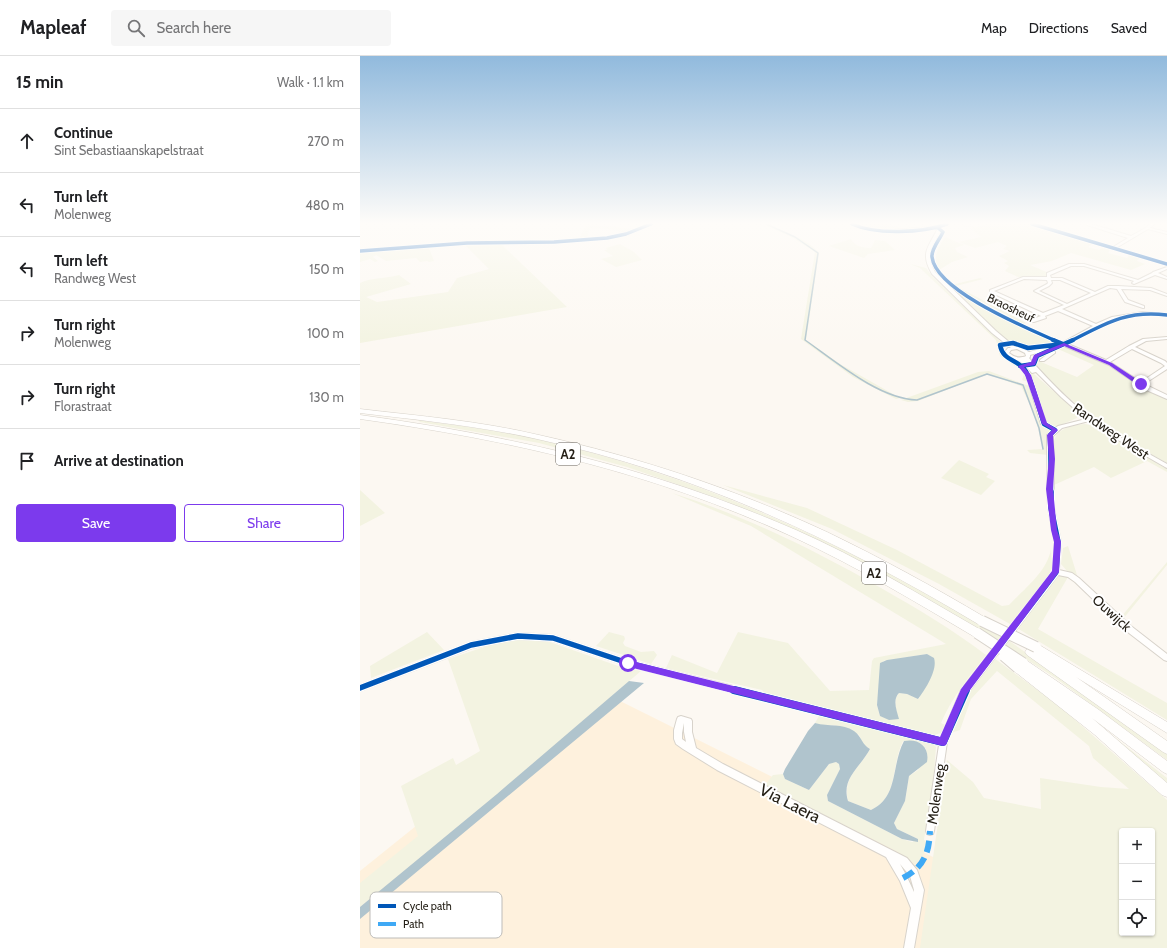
<!DOCTYPE html>
<meta charset="utf-8">
<style>
body{margin:0;font-family:Cabin,sans-serif;background:#f6f6f6;color:#202124}
.controls{position:absolute;right:12px;bottom:12px;display:grid;overflow:hidden;border-radius:4px;box-shadow:0 1px 3px #0004}
.controls button{width:36px;height:36px;display:grid;place-items:center;padding:0;border:0;border-bottom:1px solid #e0e0e0;background:#fff;color:#202124;font:20px sans-serif}
.stop{position:absolute;width:12px;height:12px;margin:-9px;border:3px solid #7c3aed;border-radius:50%;background:#fff}
.stop.end{background:#7c3aed;border-color:#fff;box-shadow:0 1px 4px #0008}
.list{margin:0;padding:0;list-style:none}
h2{display:flex;justify-content:space-between;align-items:center;height:52px;margin:0;padding:0 16px;font-size:17px}
h2 small{font-size:13px;font-weight:400;color:#757577}
.list li{display:grid;grid-template-columns:26px 1fr auto;gap:12px;align-items:center;box-sizing:border-box;height:64px;padding:0 16px;border-top:1px solid #e0e0e0}
.list b{display:block;font-size:15px;white-space:nowrap}
.list p{margin:0;font-size:13px;white-space:nowrap;color:#757577}
.list em{font-size:13px;font-style:normal;color:#757577}
.actions{display:flex;gap:8px;padding:12px 16px}
.actions a{flex:1;padding:9px 0;border:1px solid #7c3aed;border-radius:4px;text-align:center;font-size:14px;color:#7c3aed}
.actions .main{background:#7c3aed;color:#fff}
.icon{flex:none;width:22px;height:22px;fill:none;stroke:currentColor;stroke-width:2;stroke-linecap:round;stroke-linejoin:round}
.map{position:relative;flex:none;width:807px;height:892px;overflow:hidden}
header{display:flex;align-items:center;gap:24px;box-sizing:border-box;height:56px;padding:0 20px;background:#fff;border-bottom:1px solid #e0e0e0}
header strong{font-size:19px}
nav{display:flex;gap:22px;margin-inline-start:auto;font-size:14px}
.search{width:280px;height:36px;background:#f6f6f6;display:flex;align-items:center;gap:10px;box-sizing:border-box;padding:0 14px;border-radius:4px;color:#757577;font-size:15px}
main{display:flex}
aside{flex:1;background:#fff}
.map>svg:first-child{display:block}
.built{fill:#fef1dd}
.green{fill:#f3f3e1;fill-rule:evenodd}
.water{fill:#b0c4cd}
.lines{fill:none;stroke-linecap:round;stroke-linejoin:round}
.stream{stroke:#b0c4cd;stroke-width:1.5}
.minor-casing{stroke:#d8d3cb;stroke-width:2}
.highway-casing{stroke:#d8d3cb;stroke-width:1}
.minor{fill:#fffefd;fill-rule:evenodd}
.highway{fill:#fffefd;fill-rule:evenodd}
.highway-bridge-casing{stroke:#d8d3cb;stroke-width:12;stroke-linecap:butt}
.highway-bridge{stroke:#fffefd;stroke-width:10}
.quiet{stroke:#3fa9f5;stroke-width:6;stroke-dasharray:12 6;stroke-linecap:butt}
.cycleway-far3-casing{stroke:#fff;stroke-width:5}
.cycleway-far2-casing{stroke:#fff;stroke-width:6}
.cycleway-far1-casing{stroke:#fff;stroke-width:8}
.cycleway-casing{stroke:#fff;stroke-width:10}
.cycleway-far3{stroke:#0057b8;stroke-width:3.5}
.cycleway-far2{stroke:#0057b8;stroke-width:4.5}
.cycleway-far1{stroke:#0057b8;stroke-width:5.5}
.cycleway{stroke:#0057b8;stroke-width:8}
.route{fill:#7c3aed}
.labels{text-anchor:middle;stroke-width:4;stroke-linejoin:round;paint-order:stroke}
.far-street-label{font-size:12px;fill:#241f16;stroke:#fff}
.shield{fill:#fff;stroke:#66625c;stroke-width:1}
.shield-label{font-size:13px;font-weight:bold;fill:#241f16}
.street-label{font-size:14px;fill:#241f16;stroke:#fff}
.near-street-label{font-size:17px;fill:#241f16;stroke:#fff}
.key{fill:#fff;stroke:#bdbcb9;stroke-width:1}
.key-label{font-size:11px;fill:#241f16}
</style>
<header>
<strong>Mapleaf</strong>
<div class="search"><svg class="icon" aria-label="search" viewBox="0 0 24 24"><circle cx="10" cy="10" r="6"/><path d="M15 15l6 6"/></svg>Search here</div>
<nav><a>Map</a><a>Directions</a><a>Saved</a></nav>
</header>
<main>
<aside>
<h2>15 min<small>Walk · 1.1 km</small></h2>
<ul class="list">
<li><svg class="icon" aria-label="ahead" viewBox="0 0 24 24"><path d="M12 20V5M6 11l6-6 6 6"/></svg><div><b>Continue</b><p>Sint Sebastiaanskapelstraat</p></div><em>270 m</em></li>
<li><svg class="icon" aria-label="left" viewBox="0 0 24 24"><path d="M17 20v-9H6M10 6l-5 5 5 5"/></svg><div><b>Turn left</b><p>Molenweg</p></div><em>480 m</em></li>
<li><svg class="icon" aria-label="left" viewBox="0 0 24 24"><path d="M17 20v-9H6M10 6l-5 5 5 5"/></svg><div><b>Turn left</b><p>Randweg West</p></div><em>150 m</em></li>
<li><svg class="icon" aria-label="right" viewBox="0 0 24 24"><path d="M7 20v-9h11M14 6l5 5-5 5"/></svg><div><b>Turn right</b><p>Molenweg</p></div><em>100 m</em></li>
<li><svg class="icon" aria-label="right" viewBox="0 0 24 24"><path d="M7 20v-9h11M14 6l5 5-5 5"/></svg><div><b>Turn right</b><p>Florastraat</p></div><em>130 m</em></li>
<li><svg class="icon" aria-label="arrive" viewBox="0 0 24 24"><path d="M6 21V4h12l-3 4 3 4H6"/></svg><div><b>Arrive at destination</b></div></li>
</ul>
<div class="actions"><a class="main">Save</a><a>Share</a></div>
</aside>
<div class="map">
<svg width="807" height="892" viewBox="0 0 807 892">
<rect width="100%" height="100%" fill="#fcf8f2"/>
<!-- built -->
<path class="built" d="M230 630 587 808 573 892H0V815Z"/>
<!-- green -->
<path class="green" d="M226 168 275 173 263 177C257 172 238 173 230 172L227 182 219 183Z
M397 168C412 168 450 184 459 197L446 284 480 308 540 342 536 343 493 321 441 283 455 196 433 182 404 169 400 170Z
M495 168H530L541 172 516 173Z
M592 168 616 171 626 168H668L733 188 728 191 739 194 742 192 750 194 748 197 767 202 770 198 781 201 777 205 785 208 771 214 711 197 692 205 670 209 689 217 686 219V221H658L645 215 649 210 644 207 648 205 639 200 650 195 643 193 647 190 638 186 615 192 599 186 621 181 611 173 613 172Z
M585 181 604 189 595 192 597 196 608 201 592 206 579 214C572 201 578 192 585 181Z
M491 183C495 190 502 192 511 192L515 184 525 185 535 194 508 198 504 202 469 190Z
M260 188 274 196 282 204 256 211 241 203 253 200 244 194H247L246 192Z
M105 189H142L207 251 0 287V227C13 221 25 223 39 219L51 228 6 241 17 246 88 236 97 222 129 213Z
M69 192 74 205 69 206 67 205 60 206 56 202 26 205 16 199 13 201 18 205 15 206 10 203 0 206V196Z
M550 208 566 212 573 221 634 279 642 288 640 289V298L663 314 669 326 662 324 664 318 663 315 640 300 636 284 560 212Z
M620 222 623 223 596 230 666 267 663 268 591 229Z
M588 230 615 247 700 288 668 291 650 287Z
M702 292H708L762 316 784 333 807 343V407C756 379 714 352 674 308L677 301 682 303 681 306 717 321 734 309 698 293Z
M662 310H665L717 356V362L696 371 688 368C678 352 674 322 662 310Z
M629 315 669 330 683 366 691 376 689 377 688 399 670 397 667 394 683 393 675 360 661 330 627 318 558 345 548 346 541 344 618 316Z
M58 364C101 370 144 375 186 385 348 423 499 495 641 580L637 585 427 472 360 443 267 411 179 387 60 366Z
M725 368 736 370 807 413V416L787 405 751 422 734 411 694 429C700 396 677 373 725 368Z
M599 404 629 418 626 421 635 425 621 439 581 422Z
M363 429 447 452 537 494 642 550 649 549C664 533 687 516 691 493L692 512 689 519 650 568 579 528 472 473Z
M0 434 25 457 0 470Z
M312 437C386 460 454 494 521 532 558 553 593 574 626 599 609 621 592 641 581 667L585 669 581 677 571 680 406 639 402 634 306 612 312 599 357 617 378 576 428 587 470 635 509 634 512 605 514 602 586 588 391 470ZM567 598 572 601 559 643 547 638 539 637C532 644 537 655 538 663L520 660 517 649 523 605Z
M708 490 717 519 707 515 701 508 703 492Z
M807 506V509L763 563 761 561Z
M700 519 708 521 678 573 807 647V664L657 572 697 520Z
M67 576 84 594 11 622 10 610Z
M249 576 264 580 265 583 263 587 265 590 281 596 294 595 297 599 291 608 236 590Z
M155 584 187 585 261 611 281 615 137 738 0 851V827L58 780 41 730 93 702 96 709 120 695 88 603 139 586Z
M648 584 807 696V704L694 621 644 589Z
M634 602 698 649 807 744V892H560L587 704 613 726 624 742 681 753 680 722 741 731 769 733 733 702 729 690 637 615 611 643 600 674 591 677 604 642ZM762 775H792V877H762Z
M723 657 807 722V731Z
M460 658 571 686 576 691 574 718 564 784 567 785 563 801 555 808 540 797 405 729 413 719 423 718 425 723 449 734 469 708 476 706 479 708 480 713 467 739 468 745 542 783 552 786 558 783 537 773 534 767 545 745 549 720 558 714 566 693C560 685 554 685 543 685 531 709 539 741 511 754L488 745C482 721 500 712 510 693L503 688 499 679 474 669 465 670 455 667Z"/>
<!-- water -->
<path class="water" d="M567 598 574 602C578 614 565 634 558 643L547 638 539 637C532 644 537 655 539 663L529 664 520 660 517 649 520 607 527 604Z
M269 625 284 627 0 863V851L137 738Z
M455 667C469 671 482 667 494 675 502 681 502 689 510 693 500 712 481 722 488 745L511 754C539 741 531 709 544 685 558 682 570 690 567 706L549 720 545 745 534 767 537 773 558 783V786L542 783 468 745 467 739 480 713 479 708 476 706 469 708 449 734 425 723 423 718 425 713 448 675Z"/>
<g class="lines">
<!-- stream -->
<path class="stream" d="M406 168 435 181 458 197 445 284C475 305 519 343 557 344L627 318 663 329 679 372 683 393"/>
<!-- minor casing -->
<g class="minor-casing">
<path id="minor" d="M289 168H293L267 179 247 183 194 187 107 188 0 196V194L107 186 194 185 247 181 265 177Z
M490 168H494L510 173 528 174 562 172 589 168 588 169 579 172 581 174C572 192 565 197 575 216L636 275 655 291H659L669 296 702 287 733 270 698 255 685 260 686 262 674 266H670V264L681 260 630 236V234L663 221H687V217L709 208H724L778 224 792 217 793 216 807 211V213L798 217 807 221V223L795 219 774 228 772 227 774 225 724 210H711L690 219 691 222H702L735 236 748 230H758L791 232 807 238V240L790 234 761 233 768 244 784 250V252H783L765 246 757 233 750 232 702 253 736 268 752 261 783 256 807 258V260L783 258 755 263 738 271 708 288 746 304 769 290 783 283 807 281V283L786 285 775 291 805 305 807 307V313L784 328 807 339V343L784 333 749 309 704 290 692 293 695 296V297L684 305H680V304L690 296 688 294 670 299V301L669 302C690 326 712 349 738 367 760 382 784 395 807 408V412L805 411 758 384 729 365 702 372 693 380 694 452 701 486 699 514 712 517 719 522 771 570 807 598V605L804 604 765 574 715 526 708 521 698 519 607 638 587 686 574 775 573 778 570 779 567 778 566 775 579 689 268 610 193 585 158 583 112 592 0 635V629L111 586 158 577 193 579 268 604 581 682 601 634 693 516 695 486 688 452 687 379 692 375 681 368 669 328 671 327 673 328 686 367 695 372 698 370 726 363 701 341 676 316 672 317C668 313 664 307 659 305 653 301 650 304 644 297L648 292H651L632 277 572 218C560 197 568 192 577 174L576 172C555 176 508 180 490 168ZM664 223 687 224 688 227 687 228 674 235 704 249 683 257 634 235ZM691 224H700L731 237 707 248 679 235 689 230 692 227ZM657 293 665 297 666 300C659 303 654 301 649 297L651 294ZM772 293 801 307 805 310 781 326 750 306Z
M670 168H675L753 191 768 182 727 169 726 168H731L771 180 787 171 790 168H794L790 172 807 176V178L788 173 756 192 807 207V209Z
M321 660 331 663 332 665V676L336 692 363 708 547 802 557 814 564 834 554 892H544L551 852 540 825 526 801 357 714 323 693 316 688 314 683V674L317 663 318 661ZM324 667V676L326 686 322 683V677ZM540 808 550 820 554 834V836L546 819Z"/>
</g>
<!-- highway casing -->
<g class="highway-casing">
<path id="highway" d="M0 353C60 360 120 365 179 379 278 401 375 433 467 476 521 502 574 531 626 562L627 565 626 568 622 569 618 568C478 484 338 418 177 383 119 370 59 364 0 357Z
M0 359C154 380 293 412 436 474 500 502 560 539 621 574L622 577 621 580 617 581 613 580C554 545 494 509 431 480 292 416 151 384 0 363Z
M676 587 807 666V677L716 621 807 685V698L803 696 667 599 665 596 667 593 671 592 672 588Z
M663 602 739 654 807 705V718L803 716 732 662 807 727V741L802 739 735 679 654 615 652 612 654 609 658 607 659 604Z"/>
</g>
<!-- minor -->
<use href="#minor" class="minor"/>
<!-- highway -->
<use href="#highway" class="highway"/>
<!-- highway-bridge casing -->
<g class="highway-bridge-casing">
<path id="highway-bridge" d="M622 565 676 591
M617 577 663 607
M644 600 658 612"/>
</g>
<!-- highway-bridge -->
<use href="#highway-bridge" class="highway-bridge"/>
<!-- quiet -->
<path class="quiet" d="M543 822C564 811 569 797 570 775"/>
<!-- cycleway-far3 casing -->
<g class="cycleway-far3-casing">
<path id="cycleway-far3" d="M492 168C516 179 562 177 587 168
M672 168 807 208
M577 171 583 176C580 183 571 193 572 201 576 235 667 272 696 285
M0 195 107 187 194 186 247 182 266 178 291 168
M711 285C746 267 767 254 807 259"/>
</g>
<!-- cycleway-far2 casing -->
<g class="cycleway-far2-casing">
<path id="cycleway-far2" d="M693 284 703 288
M660 310 674 308 677 300 713 284
M691 437 690 379 695 374 684 368C680 357 671 321 665 314 657 303 643 305 640 289L653 287 668 292 704 288"/>
</g>
<!-- cycleway-far1 casing -->
<g class="cycleway-far1-casing">
<path id="cycleway-far1" d="M0 632 111 589 158 580 193 582 268 607 378 635
M605 635 696 516 698 486 691 452V436"/>
</g>
<!-- cycleway casing -->
<g class="cycleway-casing">
<path id="cycleway" d="M374 634 583 686 606 634"/>
</g>
<!-- cycleway-far3 -->
<use href="#cycleway-far3" class="cycleway-far3"/>
<!-- cycleway-far2 -->
<use href="#cycleway-far2" class="cycleway-far2"/>
<!-- cycleway-far1 -->
<use href="#cycleway-far1" class="cycleway-far1"/>
<!-- cycleway -->
<use href="#cycleway" class="cycleway"/>
</g>
<!-- sky -->
<linearGradient id="sky" x2="0" y2="1"><stop stop-color="#91badd"/><stop offset="0.57" stop-color="#fefcf9"/><stop offset="1" stop-color="#fefcf9" stop-opacity="0"/></linearGradient>
<rect width="807" height="293" fill="url(#sky)"/>
<!-- route -->
<path class="route" d="M704 287 752 307 784 328 779 330 749 309 704 290 678 301 675 309 664 311 671 319 687 367 698 374 693 379 695 403 693 433 697 474 701 486 699 516 607 638 586 689 583 690 265 610 264 607 268 604 580 681 601 633 692 515 694 486 691 474 686 433 689 403 687 379 692 374 682 368 665 319 658 310 671 306 674 299Z"/>
<g class="labels">
<!-- far-street labels -->
<g class="far-street-label">
<text transform="translate(651 252) rotate(26)" y="4">Braosheuf</text>
</g>
<!-- shield labels -->
<g class="shield">
<rect x="196" y="387" width="24" height="22" rx="3"/>
<rect x="502" y="506" width="24" height="22" rx="3"/>
</g>
<g class="shield-label">
<text x="208" y="403">A2</text>
<text x="514" y="522">A2</text>
</g>
<!-- street labels -->
<g class="street-label">
<text transform="translate(751 375) rotate(34)" y="5">Randweg West</text>
<text transform="translate(752 557) rotate(42)" y="5">Ouwijck</text>
<text transform="translate(576 738) rotate(-82)" y="5">Molenweg</text>
</g>
<!-- near-street labels -->
<g class="near-street-label">
<text transform="translate(430 747) rotate(27)" y="6">Via Laera</text>
</g>
</g>
<!-- legend -->
<rect x="10" y="836" width="132" height="46" rx="6" class="key"/>
<rect x="18" y="848" width="18" height="4" fill="#0057b8"/>
<rect x="18" y="866" width="18" height="4" fill="#3fa9f5"/>
<g class="key-label">
<text x="43" y="854">Cycle path</text>
<text x="43" y="872">Path</text>
</g>
</svg>
<div class="controls">
<button>+</button>
<button>−</button>
<button><svg class="icon" aria-label="locate" viewBox="0 0 24 24"><circle cx="12" cy="12" r="6"/><path d="M12 2v4M12 18v4M2 12h4M18 12h4"/></svg></button>
</div>
<div class="stop" style="left:268px;top:607px"></div>
<div class="stop end" style="left:781px;top:328px"></div>
</div>
</main>
